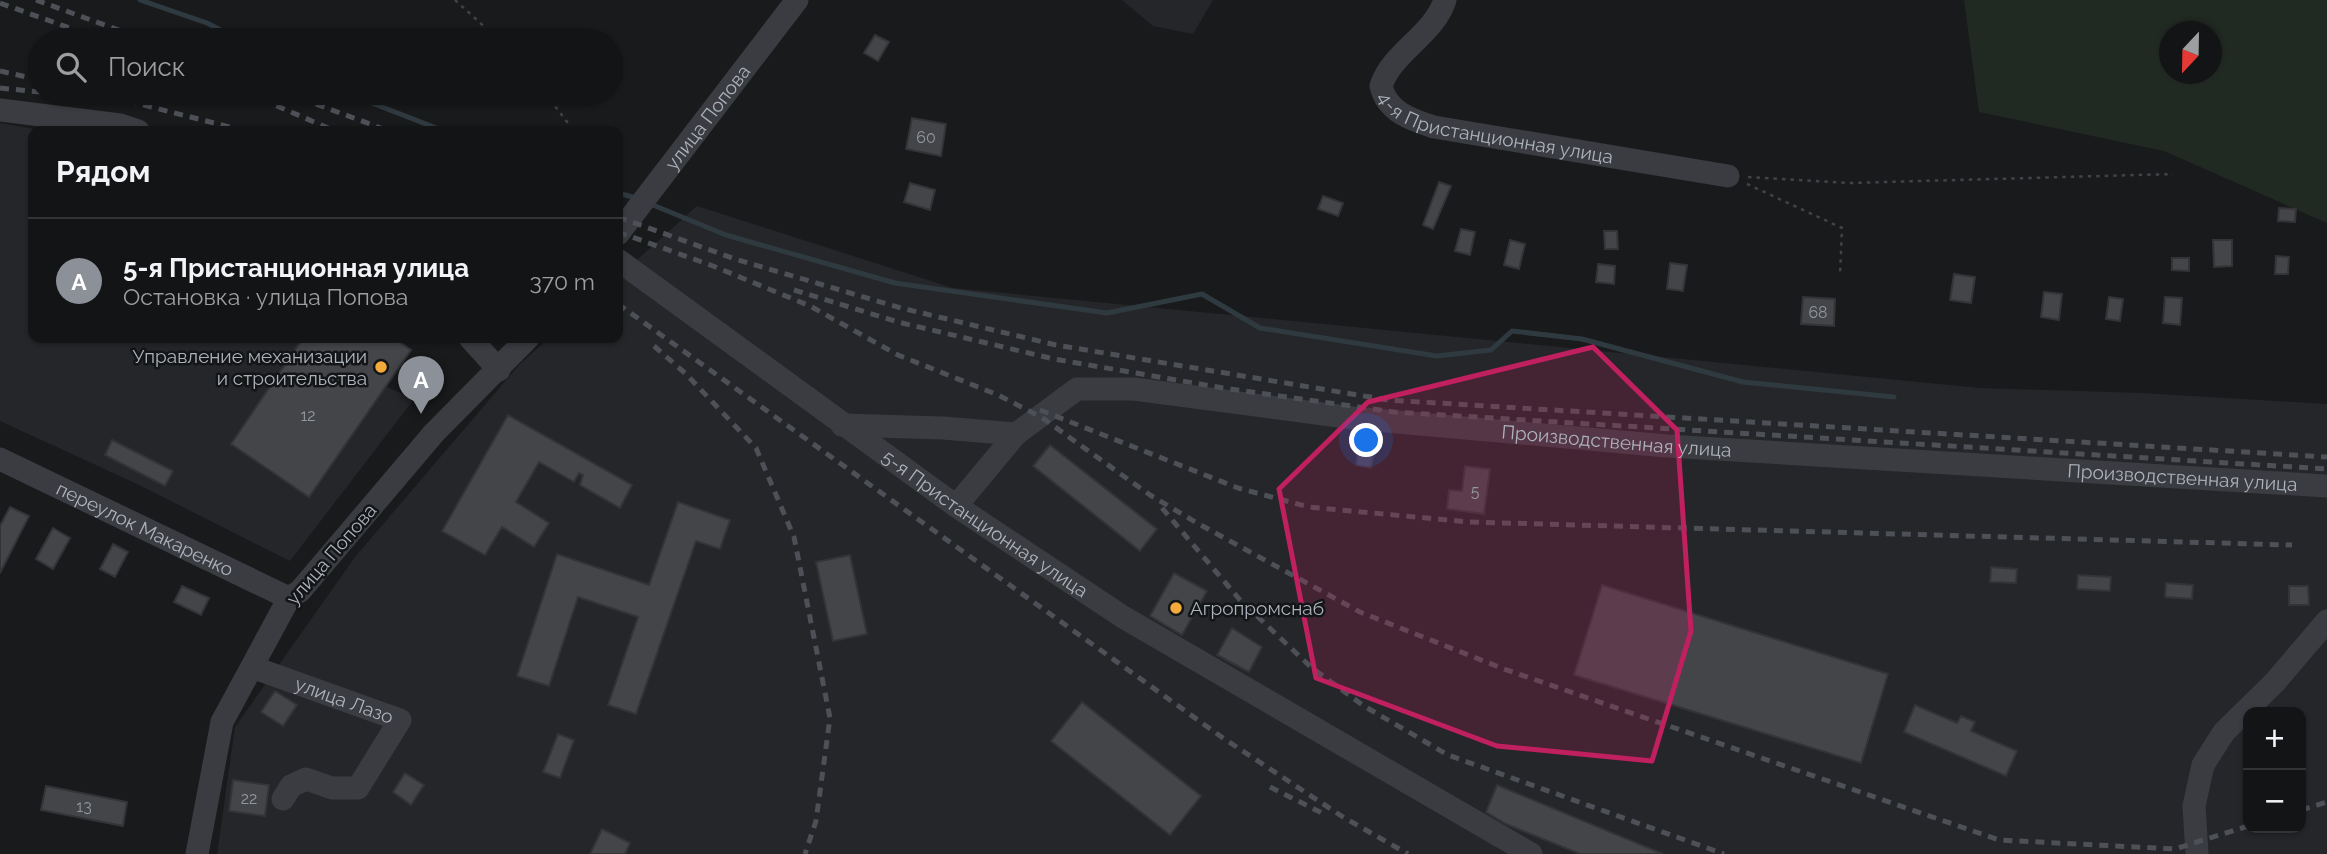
<!DOCTYPE html>
<html lang="ru">
<meta charset="utf-8">
<style>
body{margin:0;font-family:Raleway,sans-serif;background:#1c1d1e;color:#f1f3f6}
.controls{position:absolute;right:21px;bottom:21px;display:grid;overflow:hidden;border-radius:14px;box-shadow:0 2px 5px #0004}
.controls button{width:63px;height:63px;display:grid;place-items:center;padding:0;border:0;border-bottom:2px solid #323334;background:#131415;color:#f1f3f6;font:35px sans-serif}
.compass{position:absolute;left:2159px;top:21px;width:63px;height:63px;border-radius:50%;background:#131415;box-shadow:0 2px 5px #0004;rotate:202deg}
.you{position:absolute;left:1367px;top:441px;width:24px;height:24px;margin:-18px;border:5px solid #fff;border-radius:50%;background:#1a73e8;box-shadow:0 0 0 10px #1a73e833}
.badge{display:grid;place-items:center;width:46px;height:46px;border-radius:50%;background:#8c9099;color:#fff;font-size:23px;font-weight:700}
.pin{position:absolute;translate:-50% -58px;filter:drop-shadow(0 2px 4px #0008)}
.pin::after{content:'';position:absolute;top:37px;width:24px;height:21px;background:inherit;clip-path:polygon(0 0,100% 0,50% 100%)}
.list{margin:0;padding:0;list-style:none}
h2{display:flex;justify-content:space-between;align-items:center;height:91px;margin:0;padding:0 28px;font-size:30px}
h2 small{font-size:23px;font-weight:400;color:#9d9ea0}
.list li{display:grid;grid-template-columns:46px 1fr auto;gap:21px;align-items:center;box-sizing:border-box;height:126px;padding:0 28px;border-top:2px solid #323334}
.list b{display:block;font-size:26px;white-space:nowrap}
.list p{margin:0;font-size:23px;white-space:nowrap;color:#9d9ea0}
.list em{font-size:23px;font-style:normal;color:#9d9ea0}
.icon{flex:none;width:38px;height:38px;fill:none;stroke:currentColor;stroke-width:2;stroke-linecap:round;stroke-linejoin:round}
.map{position:relative;flex:none;width:2327px;height:854px;overflow:hidden}
.search{position:absolute;background:#131415;box-shadow:0 2px 5px #0004;left:28px;top:28px;width:595px;height:77px;display:flex;align-items:center;gap:18px;box-sizing:border-box;padding:0 24px;border-radius:38px;color:#9d9ea0;font-size:26px}
.panel{position:absolute;background:#131415;box-shadow:0 2px 5px #0004;left:28px;top:126px;width:595px;height:217px;border-radius:14px}
.map>svg:first-child{display:block}
.built{fill:#252629;fill-rule:evenodd}
.green{fill:#212a22;fill-rule:evenodd}
.lines{fill:none;stroke-linecap:round;stroke-linejoin:round}
.stream{stroke:#2f3a40;stroke-width:5}
.building{fill:#444549;stroke:#343438;stroke-width:2}
.path{stroke:#404348;stroke-width:2.5;stroke-dasharray:3.5 5;stroke-linecap:butt}
.minor{stroke:#3a3c41;stroke-width:23}
.rail{stroke:#4d5056;stroke-width:5;stroke-dasharray:9 7;stroke-linecap:butt}
.marked{fill:#c12060;fill-opacity:0.2;stroke:#c12060;stroke-width:5;stroke-linejoin:round}
.poi-dot{fill:#f2ab3b;stroke:#141517;stroke-width:2.5}
.labels{text-anchor:middle;stroke-width:5;stroke-linejoin:round;paint-order:stroke}
.number-label{font-size:16px;fill:#92979e}
.street-label{font-size:19px;fill:#acb2bb;stroke:#141517}
.poi-label{font-size:19px;fill:#acb2bb;stroke:#141517;text-anchor:end}
</style>
<div class="map">
<svg width="2327" height="854" viewBox="0 0 2327 854">
<rect width="100%" height="100%" fill="#191a1c"/>
<!-- built -->
<path class="built" d="M1122 0H1213L1193 34 1153 26Z
M0 123 45 131H33V338H318L385 386 414 399 290 561 137 484 0 421Z
M697 206 953 288 1980 388 2142 393 2327 404V854H217L235 727 355 557 519 365 549 338H618V277ZM2248 712H2301V828H2248Z"/>
<!-- green -->
<path class="green" d="M1964 0H2327V223L2164 151 1979 112ZM2170 32H2212V74H2170Z"/>
<g class="lines">
<!-- stream -->
<path class="stream" d="M140 0 207 23 240 40
M346 93 444 131
M618 193 636 198
M648 203 726 235 895 283 1107 313 1202 294 1260 328 1437 356 1491 350 1512 331 1582 339 1743 382 1894 397"/>
</g>
<!-- building -->
<path class="building" d="M875 35 889 42 878 61 864 53Z
M912 118 946 124 941 156 906 149Z
M1439 182 1451 186 1433 229 1423 225Z
M910 183 935 190 930 210 904 202Z
M1323 196 1343 203 1338 216 1318 209Z
M2279 208 2296 209 2295 222 2278 221Z
M1461 229 1475 232 1470 255 1455 251Z
M1604 231H1617L1618 249H1605Z
M1510 240 1525 244 1519 269 1504 265Z
M2213 240H2232V266L2214 267Z
M2276 256 2289 257 2288 274H2275Z
M2172 258H2189V271L2172 270Z
M1670 263 1687 265 1683 291 1667 289Z
M1598 264 1615 266 1614 284 1596 282Z
M1954 274 1975 277 1971 303 1950 300Z
M2044 292 2062 294 2059 320 2041 317Z
M1803 297 1835 299 1834 326 1801 324Z
M2109 297 2123 299 2120 321 2106 319Z
M2165 297 2182 298 2180 325 2163 323Z
M303 338H394L411 350 309 497 231 444Z
M508 415 632 485 620 508 580 485 583 475 579 473 574 482 539 462 516 502 549 523 534 547 502 527 485 555 442 531Z
M112 440 173 471 165 486 105 455Z
M1050 445 1157 529 1140 551 1033 466Z
M1358 450 1374 453 1371 468 1356 465Z
M1465 466 1490 469 1484 514 1447 509 1449 490 1462 491Z
M678 502 730 520 720 549 696 541 636 714 608 705 638 617 578 597 549 686 517 676 557 554 649 585Z
M10 507 29 516 0 573V526Z
M53 528 70 538 53 569 36 559Z
M113 544 128 552 115 577 100 569Z
M850 555 867 634 833 641 816 562Z
M1991 567 2017 569 2016 583 1990 582Z
M1174 573 1207 591 1182 635 1150 616Z
M2078 575 2111 577 2110 591 2077 589Z
M2166 583 2193 585 2192 599 2165 597Z
M1602 585 1888 674 1861 763 1574 675Z
M182 586 209 598 201 615 174 602Z
M2289 586H2308L2309 605H2289Z
M1232 628 1262 647 1249 672 1217 655Z
M275 691 297 705 283 726 261 712Z
M1082 702 1201 796 1170 835 1051 741Z
M1915 705 1957 723 1961 716 1975 722 1971 731 2017 751 2006 776 1904 732Z
M558 734 574 740 560 778 543 772Z
M405 773 424 785 411 805 393 792Z
M233 780 269 785 265 816 229 811Z
M1497 785 1663 854H1580L1506 824 1486 812Z
M46 786 127 802 123 826 41 810Z
M602 829 630 843 625 854H590Z"/>
<g class="lines">
<!-- path -->
<path class="path" d="M455 0 499 40
M545 93 574 131
M1748 177 1849 183 2173 174
M1747 184 1842 228 1840 276"/>
<!-- minor -->
<g class="minor">
<path id="s1" d="M1445 0C1434 35 1392 52 1381 86 1387 112 1412 120 1434 127L1728 176"/>
<path d="M0 110 120 125 138 131"/>
<path id="s2" d="M618 234 797 0"/>
<path id="s3" d="M618 260 956 506 1123 617 1531 854"/>
<path d="M470 338 499 370"/>
<path d="M842 425 943 428 1016 434"/>
<path id="s4" d="M0 459 289 598"/>
<path id="s5" d="M956 506 1016 434 1077 389H1134L1353 418 1667 446 2327 486"/>
<path id="s6" d="M252 667 400 720 358 788H332L306 779 291 786 283 799"/>
<path d="M197 854 222 722 289 598 300 591 434 433 528 338"/>
<path d="M2197 854 2194 806 2203 765 2224 732 2275 682 2327 621"/>
</g>
<!-- rail -->
<path class="rail" d="M36 0 146 40
M0 3 103 40
M0 71 40 80
M0 88 40 92
M48 93 132 102 245 131
M247 93 335 131
M286 93 389 131
M618 217 735 259 901 308 1056 345 1388 400 2327 457
M618 232 713 266 810 306 898 355 998 395 1041 417 1150 495 1197 523 1360 612 1504 669 1999 840 2175 849 2248 826
M794 290 898 322 1054 359 1223 388 1394 412 2327 469
M618 304 1223 738 1343 817 1408 854
M654 346 686 374 756 448 794 537 830 718 816 821 805 854
M1040 410 1238 488 1309 507 1469 522 2292 545
M1162 508 1240 600 1312 668 1364 706 1448 755 1724 854
M1270 787 1324 814
M2301 810 2327 802"/>
</g>
<!-- marked area -->
<path class="marked" d="M1593 347 1677 430 1691 631 1652 761 1497 746 1316 678 1279 489 1368 402Z"/>
<!-- markers -->
<g class="poi-dot">
<circle cx="381" cy="367" r="7"/>
<circle cx="1176" cy="608" r="7"/>
</g>
<g class="labels">
<!-- number labels -->
<g class="number-label">
<text x="926" y="143">60</text>
<text x="1818" y="318">68</text>
<text x="308" y="421">12</text>
<text x="1475" y="497">5</text>
<text x="249" y="804">22</text>
<text x="84" y="812">13</text>
</g>
<!-- street labels -->
<g class="street-label">
<text dy="7" stroke="none"><textPath href="#s2" startOffset="147">улица Попова</textPath></text>
<text dy="7" stroke="none"><textPath href="#s1" startOffset="238">4-я Пристанционная улица</textPath></text>
<text dy="7" stroke="none"><textPath href="#s5" startOffset="712">Производственная улица</textPath></text>
<text dy="7" stroke="none"><textPath href="#s5" startOffset="1279">Производственная улица</textPath></text>
<text dy="7" stroke="none"><textPath href="#s3" startOffset="452">5-я Пристанционная улица</textPath></text>
<text dy="7" stroke="none"><textPath href="#s4" startOffset="161">переулок Макаренко</textPath></text>
<text transform="translate(331 554) rotate(-49)" y="7">улица Попова</text>
<text dy="7" stroke="none"><textPath href="#s6" startOffset="98">улица Лазо</textPath></text>
</g>
<!-- poi labels -->
<g class="poi-label">
<text x="367" y="363">Управление механизации<tspan x="367" dy="22">и строительства</tspan></text>
<text x="1190" y="615" text-anchor="start">Агропромснаб</text>
</g>
</g>
</svg>
<div class="controls">
<button>+</button>
<button>−</button>
</div>
<svg class="compass" viewBox="-18 -18 36 36"><path d="M0-13l5 13h-10z" fill="#e53935"/><path d="M0 13l5-13h-10z" fill="#9d9ea0"/></svg>
<div class="you"></div>
<div class="pin badge" style="left:421px;top:414px">A</div>
<div class="search"><svg class="icon" aria-label="search" viewBox="0 0 24 24"><circle cx="10" cy="10" r="6"/><path d="M15 15l6 6"/></svg>Поиск</div>
<section class="panel">
<h2>Рядом<small></small></h2>
<ul class="list">
<li><span class="badge">A</span><div><b>5-я Пристанционная улица</b><p>Остановка · улица Попова</p></div><em>370 m</em></li>
</ul>
</section>
</div>
